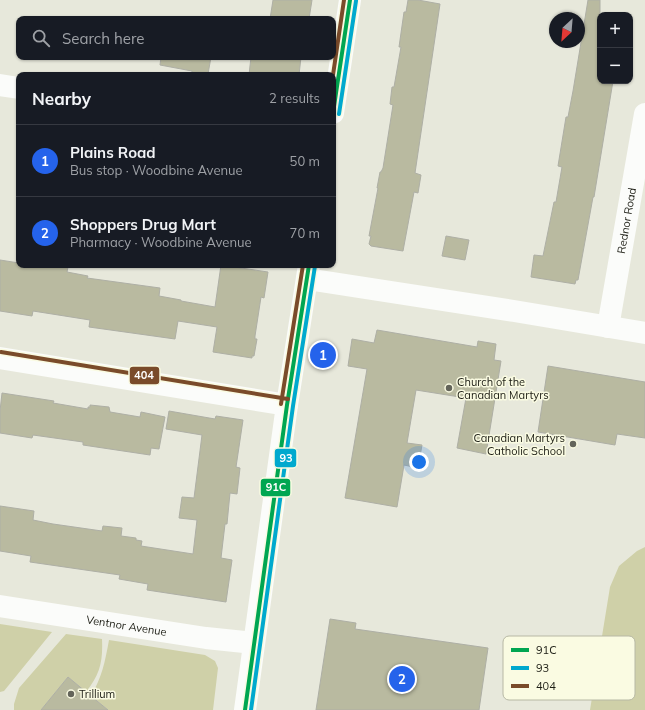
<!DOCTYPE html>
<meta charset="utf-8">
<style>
body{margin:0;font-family:Mulish,sans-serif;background:#20242c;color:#f1f3f6}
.controls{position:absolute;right:12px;top:12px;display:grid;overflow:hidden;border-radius:8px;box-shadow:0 1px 3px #0004}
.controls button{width:36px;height:36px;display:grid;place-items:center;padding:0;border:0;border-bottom:1px solid #363941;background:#171b24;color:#f1f3f6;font:20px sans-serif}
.compass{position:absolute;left:549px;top:12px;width:36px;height:36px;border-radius:50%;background:#171b24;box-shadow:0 1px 3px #0004;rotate:206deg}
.you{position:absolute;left:419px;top:462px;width:14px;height:14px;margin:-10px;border:3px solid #fff;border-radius:50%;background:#1a73e8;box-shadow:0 0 0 6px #1a73e833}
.badge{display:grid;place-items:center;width:26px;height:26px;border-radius:50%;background:#2563eb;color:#fff;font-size:13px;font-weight:700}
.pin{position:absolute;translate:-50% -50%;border:2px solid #fff;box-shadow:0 1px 4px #0006}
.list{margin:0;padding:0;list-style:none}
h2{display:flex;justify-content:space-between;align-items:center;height:52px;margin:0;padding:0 16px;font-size:17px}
h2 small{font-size:13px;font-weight:400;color:#9ea1a6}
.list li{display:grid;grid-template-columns:26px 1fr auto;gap:12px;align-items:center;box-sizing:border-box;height:72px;padding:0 16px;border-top:1px solid #363941}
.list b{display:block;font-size:15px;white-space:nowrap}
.list p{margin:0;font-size:13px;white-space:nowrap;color:#9ea1a6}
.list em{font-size:13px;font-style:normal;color:#9ea1a6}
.icon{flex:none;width:22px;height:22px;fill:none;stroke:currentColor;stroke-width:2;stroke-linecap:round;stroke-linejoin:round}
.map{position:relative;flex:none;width:645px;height:710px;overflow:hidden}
.search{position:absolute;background:#171b24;box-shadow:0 1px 3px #0004;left:16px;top:16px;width:320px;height:44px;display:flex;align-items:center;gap:10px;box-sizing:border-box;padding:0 14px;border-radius:8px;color:#9ea1a6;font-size:15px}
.panel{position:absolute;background:#171b24;box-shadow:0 1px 3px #0004;left:16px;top:72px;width:320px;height:196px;border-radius:8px}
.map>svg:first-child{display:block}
.green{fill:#cfd0a8}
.building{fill:#b9baa0;stroke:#aeafa5}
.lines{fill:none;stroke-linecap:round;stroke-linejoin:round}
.minor{stroke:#fbfcfa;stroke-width:22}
.major{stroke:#fbfcfa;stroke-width:22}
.bus-1-casing{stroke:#fafbe2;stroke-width:7}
.bus-2-casing{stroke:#fafbe2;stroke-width:7}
.bus-3-casing{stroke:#fafbe2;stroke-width:7}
.bus-1{stroke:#00a651;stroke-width:4}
.bus-2{stroke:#00a9ce;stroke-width:4}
.bus-3{stroke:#7a4b2a;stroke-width:4}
.poi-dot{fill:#63645a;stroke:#fafbe2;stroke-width:1.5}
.labels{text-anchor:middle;stroke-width:3;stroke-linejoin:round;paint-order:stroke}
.street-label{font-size:11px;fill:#1c1d14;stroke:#fafbe2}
.poi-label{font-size:11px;fill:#1c1d14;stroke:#fafbe2;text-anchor:start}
.key{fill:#fafbe2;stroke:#b7b8a4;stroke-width:1}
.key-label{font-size:11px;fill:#1c1d14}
.line-badge{stroke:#fafbe2;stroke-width:1.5}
.badge-label{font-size:11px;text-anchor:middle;font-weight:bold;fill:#fff}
</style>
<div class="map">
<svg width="645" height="710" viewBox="0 0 645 710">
<rect width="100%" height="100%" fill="#e7e8db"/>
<!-- green -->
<path class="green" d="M645 547V710H590L610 587 619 566 637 551Z
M0 624 52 632 4 691 0 692Z
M66 634 102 639C103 662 100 674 86 692L68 677 41 710H14V704L19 688Z
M109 640 205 655 215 661 218 668 213 710H106L107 709 91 696C102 677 105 662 109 640Z"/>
<!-- building -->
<path class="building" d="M273 0H312L309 19H270Z
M408 0H418L440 4 415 173 421 175 418 193 414 192 403 251 371 246 369 244 371 236H369L378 188H377L380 172H381L383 168 393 105 390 104 392 87H394L401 47H399L404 12H406Z
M588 0H600V81H613L594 197H593L578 280H576L575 284 531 277 534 255 543 256 554 202H556L562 167 558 166 566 117H568L573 91Z
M161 57H211L208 74 192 73V71L160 65Z
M251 57H301L299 75H249Z
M446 236 469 240 465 260 442 256Z
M0 260 19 263V265H55L68 267 67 272 88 276 87 278 160 288 159 296 181 300V301L215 307 221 265 268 272 264 298 261 297 255 336V339H257L254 356H252V358L213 352 217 327 178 321 175 339 89 327 90 320 33 311 32 316 0 311Z
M377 330 477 347 478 341 496 344 494 360 501 361 486 454 457 448 466 398 416 390 407 443 422 445 418 468 404 465 397 507 345 498 367 369 348 366 352 339 374 343Z
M548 366 645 382V438L617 434 615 445 538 432Z
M2 393 54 401 53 403 88 409V407H90V405L109 407 110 412 140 417 141 412 165 417 159 449 151 448 150 455 83 445V442L33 435 32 438 0 433V411Z
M169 411 215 419 216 416 243 420 236 467 240 468 237 494 230 493 227 524H225L221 558 232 560 226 602 147 590 148 584 119 579 120 575 30 562 31 556 0 551V506L34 511 33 520 53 524 102 531 103 526 122 528 121 536 136 538V540L142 541 141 546 193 554 197 520 179 518 182 497 194 498 202 435 166 429Z
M330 619 356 623 355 629 488 648 479 710H316Z
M68 677 86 692 108 710H41Z"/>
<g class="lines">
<!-- minor -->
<g class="minor">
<path d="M0 85 19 88"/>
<path d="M307 279 514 311 645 333"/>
<path id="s1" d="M608 327 645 114"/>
<path d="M0 358 287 405"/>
<path id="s2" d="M0 606 206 638 254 643"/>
</g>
<!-- major -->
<path class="major" d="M333 113 350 0
M245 710 287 405 309 265"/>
<!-- bus-1 casing -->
<g class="bus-1-casing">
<path id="bus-1" d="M333 113 350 0
M245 710 287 405 309 265"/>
</g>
<!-- bus-2 casing -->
<g class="bus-2-casing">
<path id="bus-2" d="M339 114 356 1
M251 710 293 406 315 266"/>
</g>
<!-- bus-3 casing -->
<g class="bus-3-casing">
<path id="bus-3" d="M333 75 344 0
M1 352 288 399
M281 404 303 265"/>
</g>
<!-- bus-1 -->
<use href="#bus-1" class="bus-1"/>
<!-- bus-2 -->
<use href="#bus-2" class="bus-2"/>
<!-- bus-3 -->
<use href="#bus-3" class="bus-3"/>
</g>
<!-- markers -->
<g class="poi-dot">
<circle cx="449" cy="388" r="4"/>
<circle cx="573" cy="444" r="4"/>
<circle cx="71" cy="694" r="4"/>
</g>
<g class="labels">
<!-- street labels -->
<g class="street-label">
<text dy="4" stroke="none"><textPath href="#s1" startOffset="108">Rednor Road</textPath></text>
<text dy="4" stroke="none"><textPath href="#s2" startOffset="128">Ventnor Avenue</textPath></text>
</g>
<!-- poi labels -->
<g class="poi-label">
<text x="457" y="386">Church of the<tspan x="457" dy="13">Canadian Martyrs</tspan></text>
<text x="565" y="442" text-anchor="end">Canadian Martyrs<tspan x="565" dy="13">Catholic School</tspan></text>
<text x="79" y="698">Trillium</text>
</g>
</g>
<!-- legend -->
<rect x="503" y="636" width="132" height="64" rx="6" class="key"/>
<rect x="511" y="648" width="18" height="4" fill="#00a651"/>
<rect x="511" y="666" width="18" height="4" fill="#00a9ce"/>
<rect x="511" y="684" width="18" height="4" fill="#7a4b2a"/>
<g class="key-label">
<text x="536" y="654">91C</text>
<text x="536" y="672">93</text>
<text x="536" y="690">404</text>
</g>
<g class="line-badge">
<rect x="129" y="366" width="31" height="19" rx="4" fill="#7a4b2a"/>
<rect x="274" y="448" width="23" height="20" rx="4" fill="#00a9ce"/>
<rect x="260" y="478" width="31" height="19" rx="4" fill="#00a651"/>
</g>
<g class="badge-label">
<text x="144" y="379">404</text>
<text x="286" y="462">93</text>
<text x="276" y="491">91C</text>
</g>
</svg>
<div class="controls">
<button>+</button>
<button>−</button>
</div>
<svg class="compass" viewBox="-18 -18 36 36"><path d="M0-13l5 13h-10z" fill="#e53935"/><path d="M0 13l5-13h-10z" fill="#9ea1a6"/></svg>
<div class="you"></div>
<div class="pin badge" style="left:323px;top:355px">1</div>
<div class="pin badge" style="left:402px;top:679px">2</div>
<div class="search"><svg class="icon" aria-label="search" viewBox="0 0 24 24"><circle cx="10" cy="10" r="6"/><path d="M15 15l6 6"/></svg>Search here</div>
<section class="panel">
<h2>Nearby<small>2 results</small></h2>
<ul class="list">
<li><span class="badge">1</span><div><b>Plains Road</b><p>Bus stop · Woodbine Avenue</p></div><em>50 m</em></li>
<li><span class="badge">2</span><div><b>Shoppers Drug Mart</b><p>Pharmacy · Woodbine Avenue</p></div><em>70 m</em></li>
</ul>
</section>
</div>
